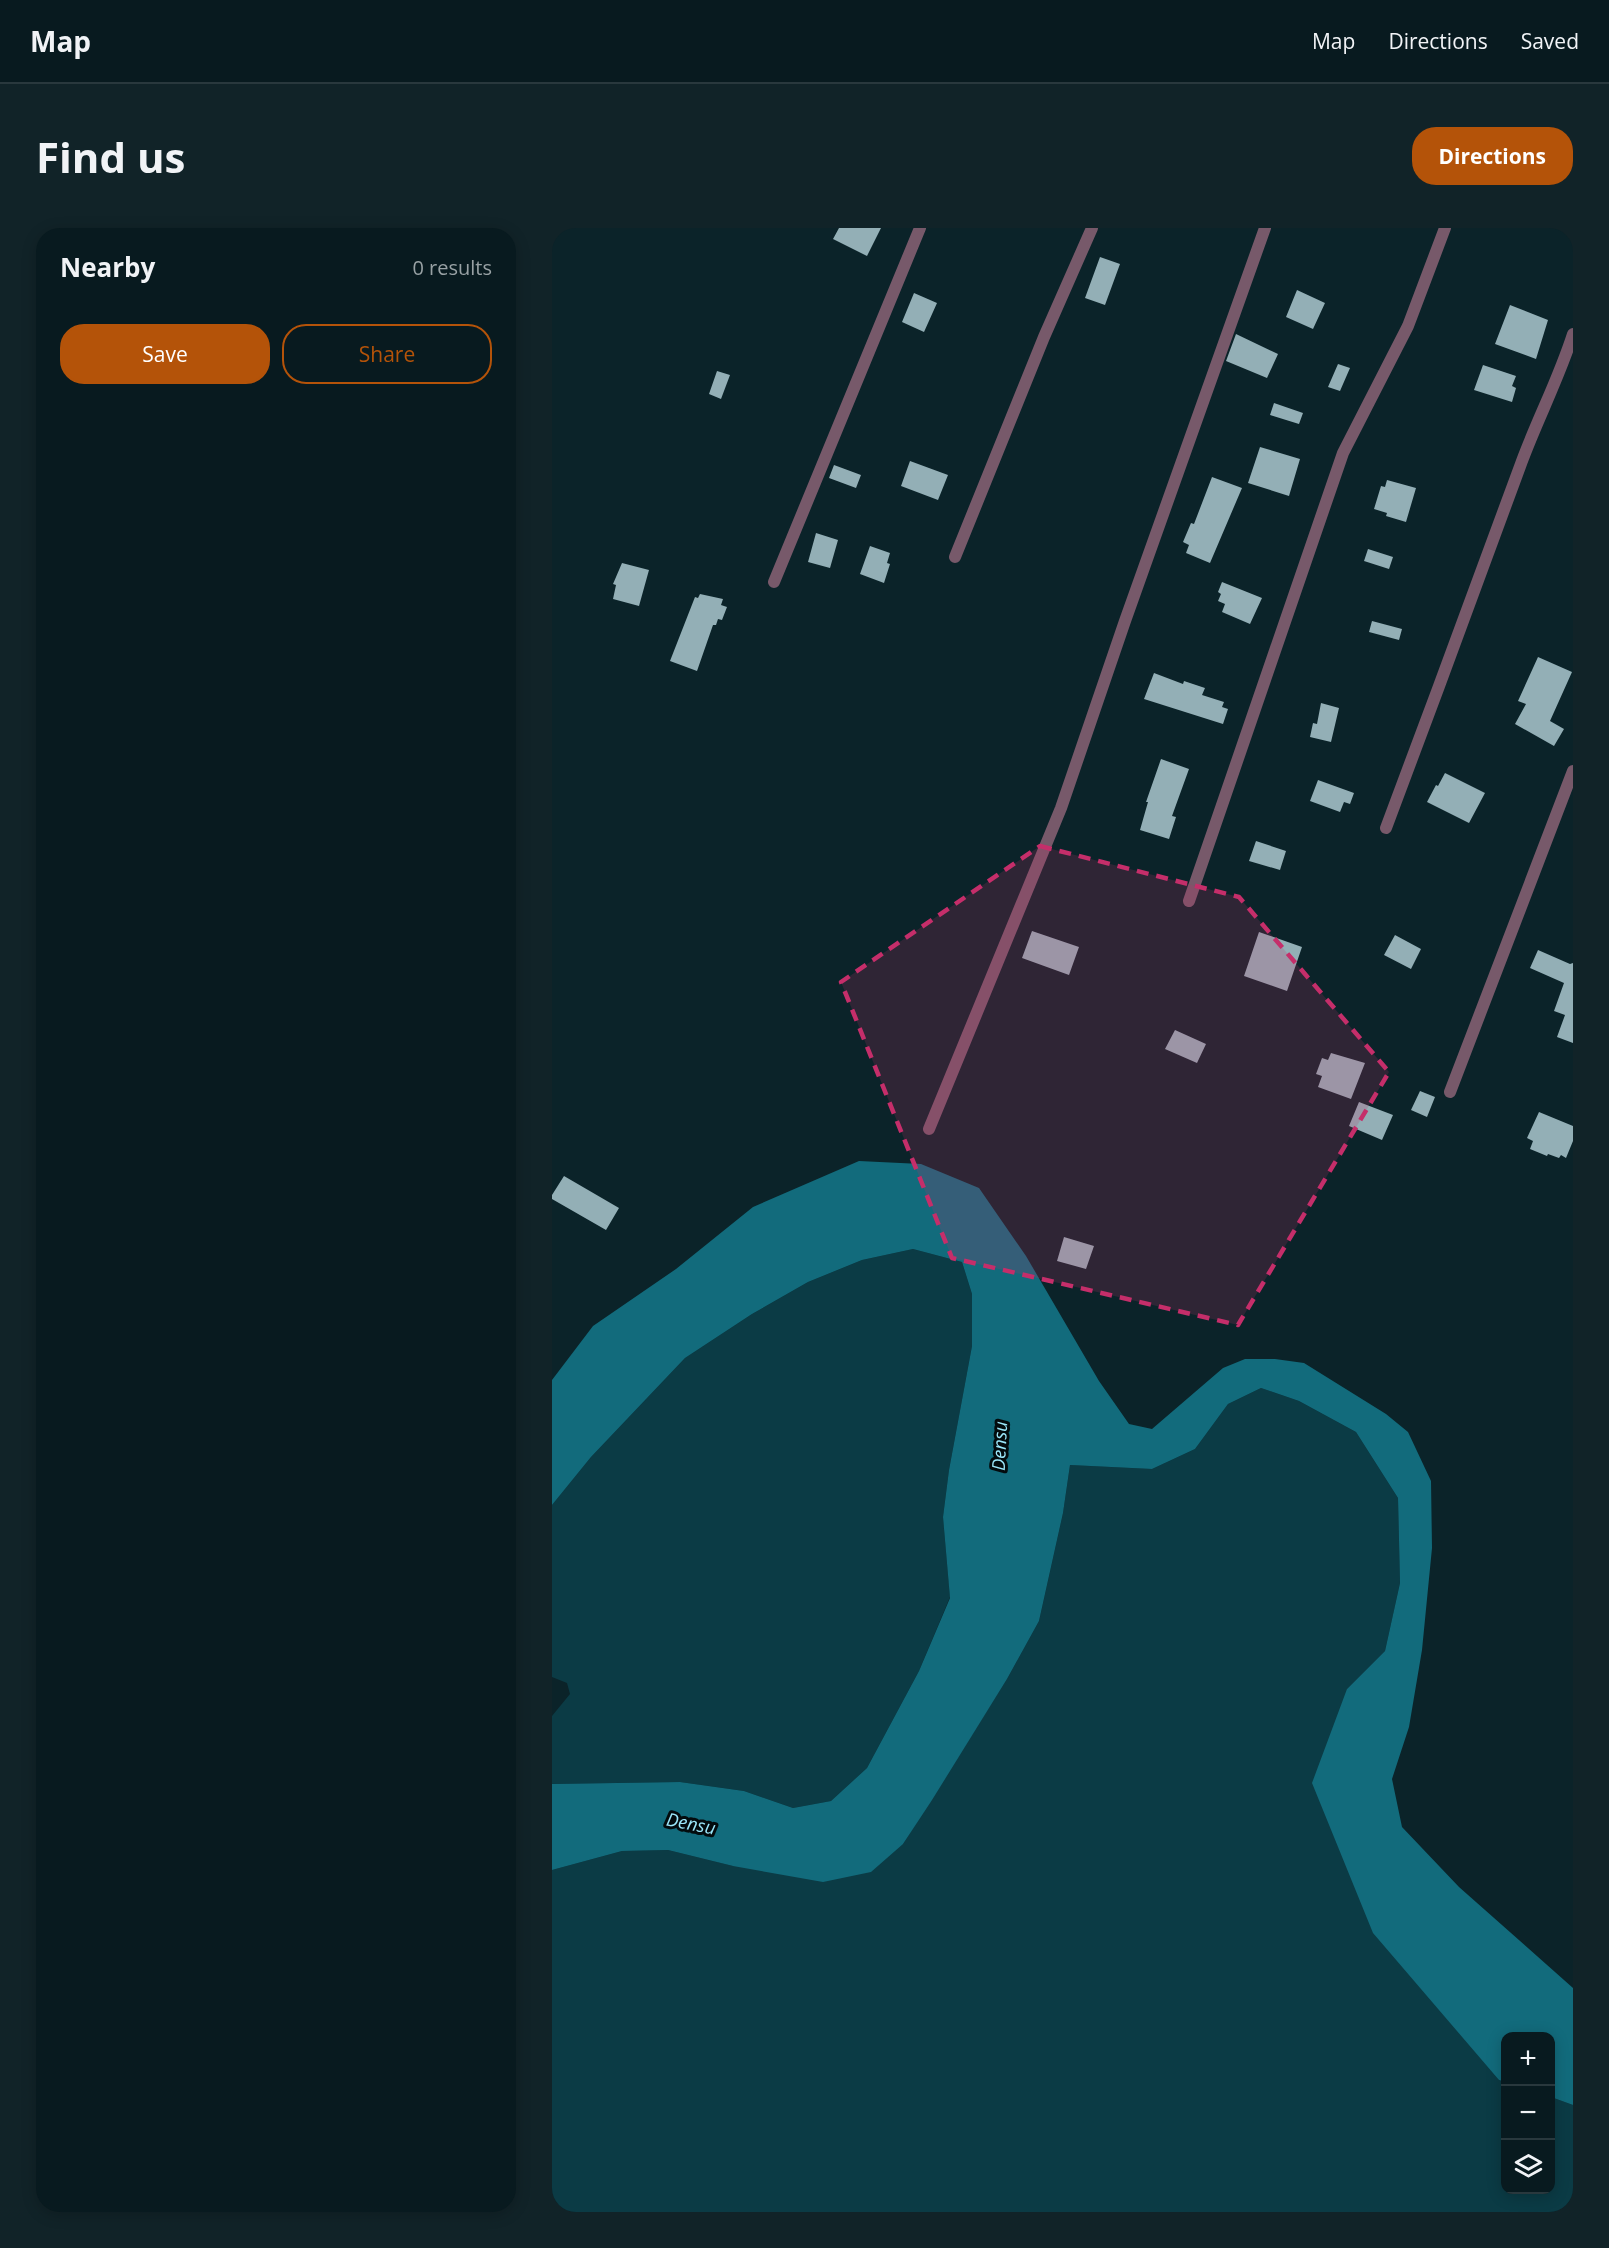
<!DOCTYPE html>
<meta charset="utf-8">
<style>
body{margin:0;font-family:"Open Sans",sans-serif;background:#112328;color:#f1f3f6}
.controls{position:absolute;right:18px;bottom:18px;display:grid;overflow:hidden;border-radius:12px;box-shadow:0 3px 15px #0003}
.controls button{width:54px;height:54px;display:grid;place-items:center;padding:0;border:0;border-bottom:2px solid #29383d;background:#081a1f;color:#f1f3f6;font:30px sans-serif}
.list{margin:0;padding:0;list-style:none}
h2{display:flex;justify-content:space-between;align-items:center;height:78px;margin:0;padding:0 24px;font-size:26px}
h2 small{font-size:20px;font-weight:400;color:#98a1a4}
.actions{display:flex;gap:12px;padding:18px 24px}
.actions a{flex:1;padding:14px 0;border:2px solid #b45309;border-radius:24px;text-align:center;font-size:21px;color:#b45309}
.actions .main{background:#b45309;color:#fff}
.icon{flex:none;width:33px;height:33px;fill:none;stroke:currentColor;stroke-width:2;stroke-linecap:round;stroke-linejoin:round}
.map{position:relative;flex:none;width:1021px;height:1984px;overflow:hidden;border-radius:24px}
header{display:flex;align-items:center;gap:36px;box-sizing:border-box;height:84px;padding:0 30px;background:#081a1f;border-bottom:2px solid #29383d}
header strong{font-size:28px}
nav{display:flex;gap:33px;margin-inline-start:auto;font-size:21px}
.intro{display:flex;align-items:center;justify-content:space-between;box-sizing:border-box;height:144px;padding:0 36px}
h1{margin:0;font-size:42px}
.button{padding:15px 27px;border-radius:24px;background:#b45309;color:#fff;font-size:21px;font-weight:700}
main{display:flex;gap:36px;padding:0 36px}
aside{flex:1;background:#081a1f;border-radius:24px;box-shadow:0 3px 15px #0003}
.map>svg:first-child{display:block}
.green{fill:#0b3b45}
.water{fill:#126b7c}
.building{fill:#93afb6}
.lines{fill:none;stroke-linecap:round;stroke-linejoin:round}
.minor{stroke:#77596a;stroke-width:12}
.marked{fill:#c52e6a;fill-opacity:0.2;stroke:#c52e6a;stroke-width:4.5;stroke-dasharray:12 8;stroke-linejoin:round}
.labels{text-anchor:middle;stroke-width:6;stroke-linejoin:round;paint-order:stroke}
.water-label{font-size:18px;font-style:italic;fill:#9be7fa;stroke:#030b0d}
</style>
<header>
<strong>Map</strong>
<nav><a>Map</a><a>Directions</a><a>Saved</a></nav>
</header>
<div class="intro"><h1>Find us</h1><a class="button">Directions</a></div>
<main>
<aside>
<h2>Nearby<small>0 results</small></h2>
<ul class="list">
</ul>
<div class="actions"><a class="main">Save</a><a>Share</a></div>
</aside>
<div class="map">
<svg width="1021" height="1984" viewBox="0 0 1021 1984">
<rect width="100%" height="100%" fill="#0b2329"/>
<!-- green -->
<path class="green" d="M361 1021 410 1034 420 1066V1118L397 1242 391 1289 398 1369 367 1443 315 1540 279 1573 241 1580 192 1563 128 1554 0 1556V1488L18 1466 15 1455 0 1449V1277L39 1229 133 1130 200 1086 256 1054 310 1032Z
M709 1160 747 1173 804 1204 846 1270 848 1355 833 1423 795 1461 947 1852 953 1854 954 1962H999V1869L1021 1877V1984H0V1642L70 1623 116 1622 181 1638 351 1616 455 1451 487 1393 511 1285 518 1237 600 1241 643 1221 676 1176Z"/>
<!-- water -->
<path class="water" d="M307 933 369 936 427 960 474 1028 547 1153 577 1196 600 1201 671 1140 693 1131H723L752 1135 834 1186 856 1204 879 1253 880 1320 870 1422 857 1499 840 1551 850 1599 907 1659 1021 1760V1877L999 1869V1808H954L953 1854 947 1852 821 1705 760 1555 795 1461 833 1423 848 1355 846 1270 804 1204 747 1173 709 1160 676 1176 643 1221 600 1241 518 1237 511 1285 487 1393 455 1451 380 1572 351 1616 319 1644 271 1654 181 1638 116 1622 70 1623 0 1642V1556L128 1554 192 1563 241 1580 279 1573 315 1540 367 1443 398 1370 391 1289 397 1242 420 1118V1066L410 1034 361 1021 310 1032 256 1054 200 1086 133 1130 39 1229 0 1277V1152L41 1098 124 1041 201 979Z"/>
<!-- building -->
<path class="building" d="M287 0H329L315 28 281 11Z
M548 29 568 36 553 77 533 70Z
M745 62 773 75 761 101 734 89Z
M362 65 385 75 372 104 350 94Z
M958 77 996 92 984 131 943 116Z
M684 106 726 126 715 150 674 133Z
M786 136 798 140 788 163 776 159Z
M931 137 964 148 960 158 964 160 960 174 922 162Z
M165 143 178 147 169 171 157 166Z
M722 175 751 185 747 196 718 187Z
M708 219 748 231 737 268 696 255Z
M358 233 396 247 386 272 349 258Z
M282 237 309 247 304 260 277 250Z
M660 249 690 260 658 335 634 325 637 317 631 314 639 295 642 296Z
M835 252 864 260 854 294 834 288 835 285 822 281 829 258 833 259Z
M264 305 286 312 278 340 256 334Z
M318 318 338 325 335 335 338 336 332 355 308 346Z
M816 321 841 329 837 341 812 333Z
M70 335 97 342 87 378 61 371 64 357 61 356Z
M670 354 710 370 698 396 670 384 673 376 666 373 669 366 666 364Z
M148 366 171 371 169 377 175 379 170 392 166 391 164 397H161L145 443 118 433 143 369 146 370Z
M820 393 850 401 847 412 817 404Z
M986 429 1020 444 998 493 1012 501 1002 518 963 496 974 476 966 473Z
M602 445 631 456 632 453 653 460 650 467 672 474 670 479 676 481 671 496 592 471Z
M769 475 787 480 779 514 758 509 761 495 765 496Z
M609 531 637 541 620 588 624 589 617 611 588 602 596 574H594Z
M893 545 933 565 917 595 875 574 884 557 886 558Z
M766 552 802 565 798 576 792 574 788 584 758 573Z
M704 613 734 623 728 642 697 633Z
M480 703 527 719 517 747 470 730Z
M707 704 750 719 735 763 692 748Z
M843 707 869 721 859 741 832 727Z
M986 722 1018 736 1021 735V815L1005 809 1013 787 1002 783 1012 755 978 740Z
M623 802 654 816 645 835 613 821Z
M779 825 813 835 799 871 766 859 770 848 764 846 770 830 776 832Z
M868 863 883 869 875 889 859 882Z
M807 874 841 887 830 912 797 898Z
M987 884 1021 898V913L1014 930 1009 927 1007 930 996 926 995 928 978 921 981 913 975 910Z
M12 948 67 980 54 1002 0 971V967Z
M512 1009 542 1018 534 1041 505 1033Z"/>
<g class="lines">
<!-- minor -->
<path class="minor" d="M403 329 492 109 540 0
M222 354 368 0
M834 600C880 478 925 355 970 233 986 190 1007 150 1021 106
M637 673 791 225 856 98 893 0
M898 864 1021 543
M377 901 509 580 573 393 713 0"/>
</g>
<!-- marked area -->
<path class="marked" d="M488 618 687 669 837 844 686 1097 400 1030 289 754Z"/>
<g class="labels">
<!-- water labels -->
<g class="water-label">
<text transform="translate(448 1218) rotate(-87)" y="6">Densu</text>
<text transform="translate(139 1596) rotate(11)" y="6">Densu</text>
</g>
</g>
</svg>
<div class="controls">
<button>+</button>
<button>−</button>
<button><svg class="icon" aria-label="layers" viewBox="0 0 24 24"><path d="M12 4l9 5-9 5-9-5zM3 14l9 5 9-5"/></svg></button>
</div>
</div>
</main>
